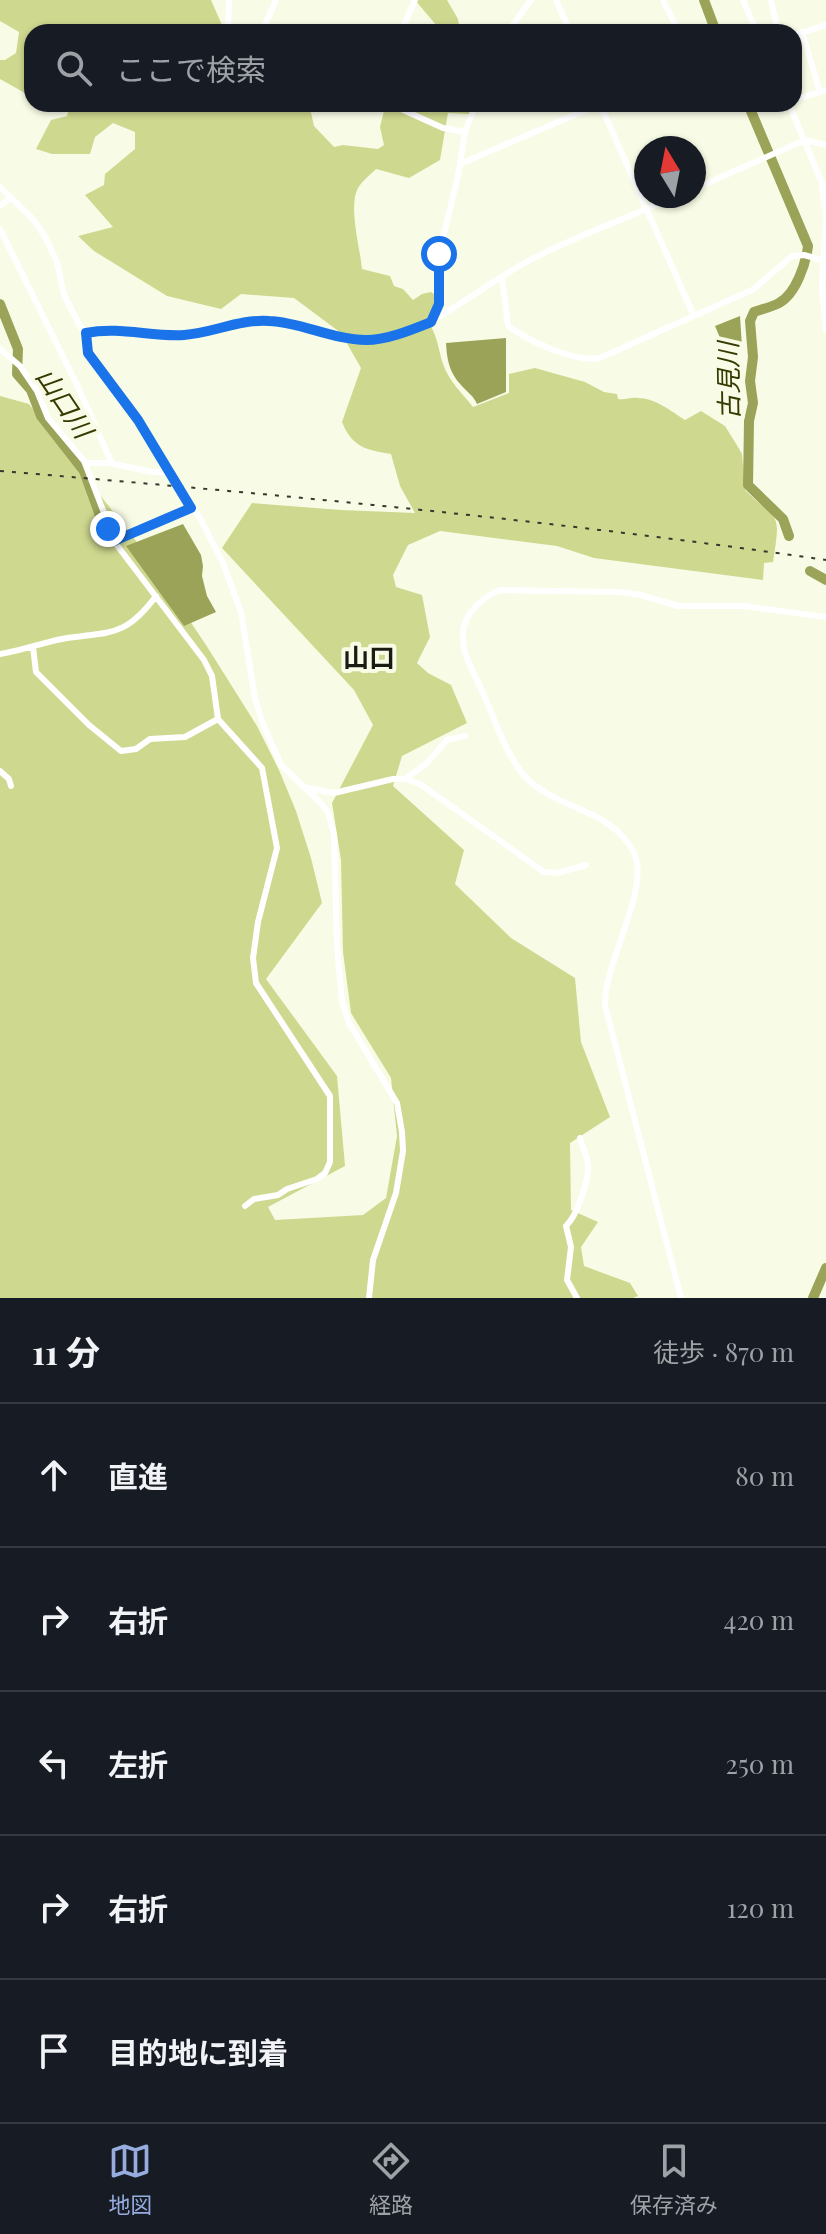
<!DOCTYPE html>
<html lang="ja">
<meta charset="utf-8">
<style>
body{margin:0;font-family:"Playfair Display","Noto Sans JP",serif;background:#20242c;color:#f1f3f6}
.compass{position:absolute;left:634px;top:136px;width:72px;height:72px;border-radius:50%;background:#171b24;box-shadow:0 2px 6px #0004;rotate:350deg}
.stop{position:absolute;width:24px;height:24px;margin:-18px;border:6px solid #1a73e8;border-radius:50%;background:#fff}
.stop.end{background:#1a73e8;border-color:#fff;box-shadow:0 2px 8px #0008}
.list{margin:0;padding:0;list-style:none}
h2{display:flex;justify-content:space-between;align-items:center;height:104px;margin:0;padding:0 32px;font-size:34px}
h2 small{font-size:26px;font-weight:400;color:#9ea1a6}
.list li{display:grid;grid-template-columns:52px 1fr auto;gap:24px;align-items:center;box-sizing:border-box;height:144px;padding:0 32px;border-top:2px solid #363941}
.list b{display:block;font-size:30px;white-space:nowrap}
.list em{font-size:26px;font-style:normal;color:#9ea1a6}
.icon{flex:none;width:44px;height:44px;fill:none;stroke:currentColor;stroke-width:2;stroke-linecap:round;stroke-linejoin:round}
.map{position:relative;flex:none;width:826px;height:1298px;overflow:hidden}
.search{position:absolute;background:#171b24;box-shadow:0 2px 6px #0004;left:24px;right:24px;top:24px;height:88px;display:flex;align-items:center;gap:20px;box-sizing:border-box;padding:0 28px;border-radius:24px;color:#9ea1a6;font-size:30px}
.sheet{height:824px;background:#171b24}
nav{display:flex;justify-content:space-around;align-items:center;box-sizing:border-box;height:112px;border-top:2px solid #363941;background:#171b24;font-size:22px;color:#9ea1a6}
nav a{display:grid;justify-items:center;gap:4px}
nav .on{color:#97ade0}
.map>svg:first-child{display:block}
.green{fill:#cfd88f}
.water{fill:#9ba359}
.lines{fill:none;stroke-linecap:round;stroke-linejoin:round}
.river{stroke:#9ba359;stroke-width:10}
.minor{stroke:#fff;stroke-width:6}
.rail{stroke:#36372d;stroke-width:2;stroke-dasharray:4 8;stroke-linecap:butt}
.route{stroke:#1a73e8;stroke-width:10}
.labels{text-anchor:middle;stroke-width:8;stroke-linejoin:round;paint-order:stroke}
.water-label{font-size:26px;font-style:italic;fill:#363a00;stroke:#f8fce6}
.neighbourhood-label{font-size:26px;font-weight:bold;fill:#1a1b13;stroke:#f8fce6}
</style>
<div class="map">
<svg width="826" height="1298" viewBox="0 0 826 1298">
<rect width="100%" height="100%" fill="#f8fce6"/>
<!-- green -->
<path class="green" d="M0 0H211L225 32H32V97L0 79V60H5L16 53 19 32 0 21Z
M415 0H447L458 19 460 32H442Z
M51 104H307L310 108 314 126 334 147 343 145 378 149 384 145 380 127 385 107 390 104H473L469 114 448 113 440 160 409 178 376 169C370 175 362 181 358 188 348 206 360 247 362 269L390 276 394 286 403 289 413 300 422 294 431 292 437 296 434 313 428 322C438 336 438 349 443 364 449 381 462 393 473 407L509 393V374L535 368 585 382 604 392 617 394 618 399C626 400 630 397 638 398 655 398 671 411 685 420L701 411 725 426 738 447 742 454 745 490C779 523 781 510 773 562L764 563 763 580 594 558 557 546 440 531 408 545 393 575 396 587 422 595 430 637 417 663 428 673 451 685 467 723 402 756 393 786 464 850 455 884 511 938 575 978 581 1042 610 1117 570 1143 571 1210 598 1222 581 1247 584 1266 630 1283 638 1296 633 1298H0V396L29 404 139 545 206 645 257 726 279 770 296 811 311 858 322 903 266 979 337 1076 345 1166 268 1207 275 1220 363 1215 386 1198 397 1136 391 1078 351 1013 343 952 341 860 332 803 373 725 354 690 222 548 252 503 341 510 415 513 400 486 391 454C366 450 352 447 342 422L361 368 341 333 294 298 241 294 221 309 167 296 94 251 78 236 113 227 85 195 104 185 105 174 135 149V132L113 123 95 137 90 154H52L36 149 51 120 67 116 69 109Z"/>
<!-- water -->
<path class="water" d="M740 316 742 347 726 352 715 326Z
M506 338V392L477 404C474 396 467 392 461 385 449 372 447 360 446 343Z
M183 524 201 555 203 566 202 576 207 596 216 612 184 626 126 546Z"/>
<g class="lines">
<!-- river -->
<path class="river" d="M704 0 716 32
M748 104 808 246C806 263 796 294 779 303 772 307 762 309 754 312L750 321 753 357 750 381 753 403 749 421 748 485 783 519 789 536
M0 304 18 349 17 374 31 390 41 416 84 471 103 524
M810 571 826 580
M813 1298 826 1268"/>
<!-- minor -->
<path class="minor" d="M556 0 570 32
M663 0 679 32
M743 0 757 32
M771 0 778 32
M228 32 229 0
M262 32 276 0
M401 32 415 0
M508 32 531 0
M802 32 820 92
M794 35 826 25
M794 100 826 90
M390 104 443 128 465 132
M600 104 694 316
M789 104 822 183 826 215 822 288 826 330
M460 164 600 104
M0 187 33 219 44 235 57 262 64 295 80 326 86 333 88 353 138 420 201 520 223 563 241 612 255 699 263 724 281 765 322 804 329 815 334 835 337 946 342 1002 349 1023 397 1103 402 1132 403 1151 396 1193 373 1260 369 1298
M694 189 805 140 826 145
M0 206 10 198
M0 229 78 387 112 464
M502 277 508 326C529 341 575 363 600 358L754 289 792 256 804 255 822 260
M433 319 439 304V254L458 176 465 132 476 104
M86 333C120 325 154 339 189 334 218 331 243 317 273 321 306 324 341 344 375 339 431 332 473 292 521 265 570 238 625 219 677 196
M0 349 20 366 37 391 48 418 84 461 116 544 204 660 212 676 218 719 262 768 277 848 258 922 253 958 256 983 330 1096V1162L325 1173 317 1179 287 1189 278 1195 254 1199 245 1206
M87 463H109L152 472H170
M114 541 191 508
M33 647 36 672 89 725 121 751 136 749 150 739 185 737 218 719
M0 654C21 651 41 643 62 639 109 631 124 639 156 596
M0 771 9 779 11 786
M405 779 426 764 447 740 465 736
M303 787 334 793 393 779H405L420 784 544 872 557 873 586 865
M577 1298 567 1280 571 1247 566 1226C577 1216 589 1180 588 1164 587 1155 582 1146 580 1138
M681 1298 605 1005C604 962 651 888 634 853 612 807 552 810 522 773 504 750 494 717 482 691 477 678 468 665 465 652 463 647 463 639 463 633 464 613 483 597 500 590L619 592 641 595 678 606H744L826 617"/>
<!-- rail -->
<path class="rail" d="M0 471C276 494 552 520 826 560"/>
</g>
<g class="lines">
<!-- route -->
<path class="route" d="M108 529 114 541 191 508 138 420 88 353 86 333C119 326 151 337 184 335 213 333 239 319 269 321 301 322 333 340 366 340 387 340 411 330 431 322L439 304V254"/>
</g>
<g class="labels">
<!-- water labels -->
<g class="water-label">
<text transform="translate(729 381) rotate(-91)" y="9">古見川</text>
<text transform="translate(64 403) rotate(56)" y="9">山口川</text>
</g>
<!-- neighbourhood labels -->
<g class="neighbourhood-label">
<text x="369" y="667">山口</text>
</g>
</g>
</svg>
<svg class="compass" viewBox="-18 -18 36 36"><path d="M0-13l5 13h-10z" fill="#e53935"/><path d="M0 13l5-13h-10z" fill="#9ea1a6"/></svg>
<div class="stop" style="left:439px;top:254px"></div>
<div class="stop end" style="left:108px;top:529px"></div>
<div class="search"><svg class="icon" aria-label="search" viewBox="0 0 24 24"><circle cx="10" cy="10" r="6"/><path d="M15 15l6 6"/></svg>ここで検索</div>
</div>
<section class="sheet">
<h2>11 分<small>徒歩 · 870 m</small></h2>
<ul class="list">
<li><svg class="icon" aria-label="ahead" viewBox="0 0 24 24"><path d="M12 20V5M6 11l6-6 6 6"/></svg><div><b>直進</b></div><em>80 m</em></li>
<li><svg class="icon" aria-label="right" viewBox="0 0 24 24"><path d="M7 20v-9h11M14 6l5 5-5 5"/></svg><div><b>右折</b></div><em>420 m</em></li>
<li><svg class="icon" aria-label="left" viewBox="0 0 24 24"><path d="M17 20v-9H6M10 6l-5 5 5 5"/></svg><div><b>左折</b></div><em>250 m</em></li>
<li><svg class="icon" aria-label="right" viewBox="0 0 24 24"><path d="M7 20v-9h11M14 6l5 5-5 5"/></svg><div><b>右折</b></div><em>120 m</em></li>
<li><svg class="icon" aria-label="arrive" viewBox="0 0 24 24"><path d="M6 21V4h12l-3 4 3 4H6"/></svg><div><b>目的地に到着</b></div></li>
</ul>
</section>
<nav>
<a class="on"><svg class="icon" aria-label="map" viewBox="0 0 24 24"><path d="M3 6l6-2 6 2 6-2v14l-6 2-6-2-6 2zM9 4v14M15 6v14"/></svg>地図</a>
<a><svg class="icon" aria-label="directions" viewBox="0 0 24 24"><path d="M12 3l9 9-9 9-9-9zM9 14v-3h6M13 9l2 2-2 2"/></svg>経路</a>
<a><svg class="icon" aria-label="saved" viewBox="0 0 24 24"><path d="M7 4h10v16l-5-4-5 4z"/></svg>保存済み</a>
</nav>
